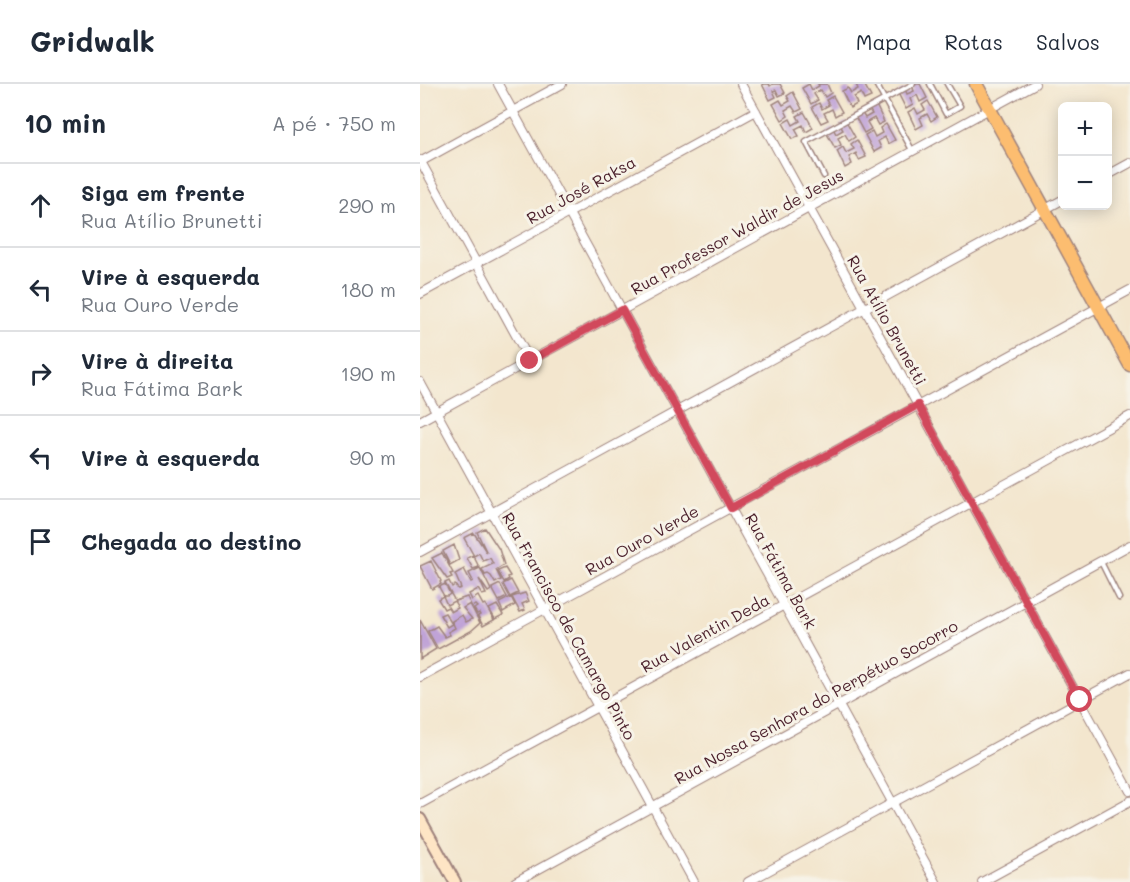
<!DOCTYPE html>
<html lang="pt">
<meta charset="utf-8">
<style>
body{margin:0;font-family:Mali,sans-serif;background:#f2f2f3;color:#1f2937}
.controls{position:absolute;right:18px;top:18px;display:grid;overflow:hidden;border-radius:9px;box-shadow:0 3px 15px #0003}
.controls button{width:54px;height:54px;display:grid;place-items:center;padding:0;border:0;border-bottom:2px solid #e0e1e3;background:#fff;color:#1f2937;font:30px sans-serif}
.stop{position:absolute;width:18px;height:18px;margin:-14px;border:4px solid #d1495b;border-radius:50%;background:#fff}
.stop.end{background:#d1495b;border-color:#fff;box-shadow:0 2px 6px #0008}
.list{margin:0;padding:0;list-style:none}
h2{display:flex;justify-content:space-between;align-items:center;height:78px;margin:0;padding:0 24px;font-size:26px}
h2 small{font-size:20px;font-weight:400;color:#747a83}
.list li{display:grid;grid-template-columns:39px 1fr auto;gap:18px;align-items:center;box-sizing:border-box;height:84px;padding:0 24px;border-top:2px solid #e0e1e3}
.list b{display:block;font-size:22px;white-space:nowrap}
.list p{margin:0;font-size:20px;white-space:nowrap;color:#747a83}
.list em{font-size:20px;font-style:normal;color:#747a83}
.icon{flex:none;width:33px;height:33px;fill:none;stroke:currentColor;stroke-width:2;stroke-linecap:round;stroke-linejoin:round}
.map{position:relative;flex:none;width:710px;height:798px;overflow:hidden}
header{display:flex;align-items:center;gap:36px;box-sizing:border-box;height:84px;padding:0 30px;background:#fff;border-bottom:2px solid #e0e1e3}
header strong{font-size:28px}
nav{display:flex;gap:33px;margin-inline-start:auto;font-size:21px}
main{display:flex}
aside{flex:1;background:#fff}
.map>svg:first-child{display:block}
.building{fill:#c0a3d7}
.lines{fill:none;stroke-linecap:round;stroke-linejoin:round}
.lane-casing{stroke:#9e827c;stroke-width:7}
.street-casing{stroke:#9e827c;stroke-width:10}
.secondary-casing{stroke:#9e827c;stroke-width:14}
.primary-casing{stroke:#9e827c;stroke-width:15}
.lane{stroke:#fff;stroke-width:4}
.street{stroke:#fff;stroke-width:8}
.secondary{stroke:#fee5c5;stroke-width:10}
.primary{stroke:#fcbd6f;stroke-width:12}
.route{stroke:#d1495b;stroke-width:8}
.labels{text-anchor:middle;stroke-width:6;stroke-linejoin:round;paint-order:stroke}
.street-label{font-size:16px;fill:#4a1f2b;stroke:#f7f3e8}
</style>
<header>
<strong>Gridwalk</strong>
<nav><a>Mapa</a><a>Rotas</a><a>Salvos</a></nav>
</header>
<main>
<aside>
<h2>10 min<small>A pé · 750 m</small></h2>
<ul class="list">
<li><svg class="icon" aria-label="ahead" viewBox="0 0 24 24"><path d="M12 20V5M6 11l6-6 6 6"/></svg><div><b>Siga em frente</b><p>Rua Atílio Brunetti</p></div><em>290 m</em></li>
<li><svg class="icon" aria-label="left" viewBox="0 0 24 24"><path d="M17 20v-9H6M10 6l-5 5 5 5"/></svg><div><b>Vire à esquerda</b><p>Rua Ouro Verde</p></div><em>180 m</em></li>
<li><svg class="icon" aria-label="right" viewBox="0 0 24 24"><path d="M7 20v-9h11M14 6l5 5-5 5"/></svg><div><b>Vire à direita</b><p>Rua Fátima Bark</p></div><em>190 m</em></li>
<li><svg class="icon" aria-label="left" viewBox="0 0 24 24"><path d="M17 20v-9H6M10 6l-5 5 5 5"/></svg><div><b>Vire à esquerda</b></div><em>90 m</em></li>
<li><svg class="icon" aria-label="arrive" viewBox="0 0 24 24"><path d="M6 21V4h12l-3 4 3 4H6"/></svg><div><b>Chegada ao destino</b></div></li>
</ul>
</aside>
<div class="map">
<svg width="710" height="798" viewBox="0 0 710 798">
<rect width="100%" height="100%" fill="#f7f3e8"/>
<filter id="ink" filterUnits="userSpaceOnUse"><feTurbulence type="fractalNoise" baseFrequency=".0167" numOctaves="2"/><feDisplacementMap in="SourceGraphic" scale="12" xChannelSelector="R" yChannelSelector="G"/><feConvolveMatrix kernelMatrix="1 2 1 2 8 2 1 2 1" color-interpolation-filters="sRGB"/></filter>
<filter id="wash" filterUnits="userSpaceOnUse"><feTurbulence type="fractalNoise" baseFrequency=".008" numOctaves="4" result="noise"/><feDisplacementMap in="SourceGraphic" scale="24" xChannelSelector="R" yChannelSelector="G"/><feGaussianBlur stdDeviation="1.35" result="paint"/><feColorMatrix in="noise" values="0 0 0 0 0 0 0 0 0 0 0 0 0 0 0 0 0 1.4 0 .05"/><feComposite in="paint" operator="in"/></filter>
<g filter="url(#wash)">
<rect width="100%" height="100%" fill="#f3e6ce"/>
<g id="blocks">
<!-- building -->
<path class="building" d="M342 0H349L350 2 353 0H360L365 9 359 12 356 6 353 7 356 13 350 16Z
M389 0 392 6 399 2 398 0H407L411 9 405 13 401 6 394 10 398 16 391 20 382 4Z
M436 0H444L451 13 444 16 441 9 434 13 437 20 430 24 422 7 428 4 431 9 438 5Z
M494 0H500L507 14 500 18 497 11 490 15 493 21 486 25 478 9 485 5 487 10 494 7 492 1Z
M373 8 382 25 376 28 372 22 365 26 368 32 362 36 353 20 360 16 363 21 370 17 367 12Z
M413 12 422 28 415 32 412 25 404 29 408 36 401 39 392 23 399 19 402 25 409 21 406 16Z
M508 17 517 33 511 37 507 30 500 34 503 41 496 45 488 28 495 24 498 30 505 26 502 21Z
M456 21 464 38 458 41 454 34 447 38 451 45 444 49 435 32 442 29 445 34 452 30 449 25Z
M384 28 393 44 386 48 383 41 375 45 379 52 372 55 363 39 370 35 373 41 380 37 377 32Z
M426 37 435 53 429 57 425 50 418 54 421 61 415 64 406 48 413 44 416 50 423 46 420 41Z
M466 40 475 56 468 60 465 53 458 57 461 64 454 68 445 51 452 47 455 53 462 49 460 44Z
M437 56 446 73 439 76 436 69 429 73 432 80 425 84 417 67 423 63 426 69 434 65 431 60Z
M65 444 79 465 84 481 76 486 81 496 75 499 71 492 68 490 65 491 62 485 73 480 70 474 63 477 59 469 54 472 44 454 54 449 67 469 57 448Z
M34 461 39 476 30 481 23 467Z
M22 469 33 489 30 490 32 493 27 495 12 474Z
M53 471 59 483 53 485 47 474Z
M11 477 21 497 20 498 21 500 12 505 0 482Z
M60 484 71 506 68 508 59 495 66 510 62 511 58 505 49 510 52 516 58 512 63 521 65 520 74 536 63 542 58 532 60 531 59 529 57 530 54 525 57 523 55 521 52 523 47 513 35 517 25 499 29 497 32 503 35 501 38 505 41 504 35 490 44 485 51 498 53 497 49 489Z
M85 484 90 492 88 493 89 495 84 498 78 487Z
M91 496 98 509 90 513 83 500Z
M25 500 30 510 27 512H24L19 503Z
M80 500 87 513 79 517 72 504Z
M105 509 109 517 102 520 105 526 100 528 92 513Z
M23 512 27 521 34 517 38 524 31 528 28 523 24 525 18 515Z
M91 513 95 521 83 528 79 519Z
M50 520 60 539 51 547 18 565 8 547 17 542 25 553 30 551 28 548 35 544 32 537 42 531 46 538 52 535 43 524Z
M77 521 83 531 75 535 69 525Z
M25 529 32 540 27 543 20 531Z
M0 536 16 565 0 575Z"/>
</g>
</g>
<g filter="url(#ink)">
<use href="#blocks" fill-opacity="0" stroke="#9e827c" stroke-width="1.5"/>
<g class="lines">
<!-- lane casing -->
<g class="lane-casing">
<path id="lane" d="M456 0 492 66
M510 0 526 30 540 22 527 0
M404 92 386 58 493 0
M681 478 699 514"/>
</g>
<!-- street casing -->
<g class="street-casing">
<path id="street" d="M78 0 516 798
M321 0 710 707
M0 76 110 277
M0 78 142 0
M688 91 710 79
M0 210 336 27
M0 298 274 798
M0 337 615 0
M0 468 642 116
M0 593 710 206
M0 720 710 332
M95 798 710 461
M328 798 710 589
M562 798 710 717"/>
</g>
<!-- secondary casing -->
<g class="secondary-casing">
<path id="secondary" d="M0 735 35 798"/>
</g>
<!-- primary casing -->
<g class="primary-casing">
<path id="primary" d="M556 0 710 281"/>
</g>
<!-- lane -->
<use href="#lane" class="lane"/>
<!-- street -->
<use href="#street" class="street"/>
<!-- secondary -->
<use href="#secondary" class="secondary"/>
<!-- primary -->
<use href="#primary" class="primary"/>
</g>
</g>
<g class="lines" filter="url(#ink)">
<!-- route -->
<path class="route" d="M110 277 202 226 311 424 498 321 660 616"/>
</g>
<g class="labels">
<!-- street labels -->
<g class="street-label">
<text transform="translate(161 106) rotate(-29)" y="6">Rua José Raksa</text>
<text transform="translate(317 148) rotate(-29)" y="6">Rua Professor Waldir de Jesus</text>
<text transform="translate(467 236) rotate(61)" y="6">Rua Atílio Brunetti</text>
<text transform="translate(222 456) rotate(-29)" y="6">Rua Ouro Verde</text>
<text transform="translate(361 487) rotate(61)" y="6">Rua Fátima Bark</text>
<text transform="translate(149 542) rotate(61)" y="6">Rua Francisco de Camargo Pinto</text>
<text transform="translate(285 549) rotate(-29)" y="6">Rua Valentin Deda</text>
<text transform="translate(396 618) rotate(-29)" y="6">Rua Nossa Senhora do Perpétuo Socorro</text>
</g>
</g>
</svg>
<div class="controls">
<button>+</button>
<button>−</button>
</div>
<div class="stop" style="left:660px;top:616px"></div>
<div class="stop end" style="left:110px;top:277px"></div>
</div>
</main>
